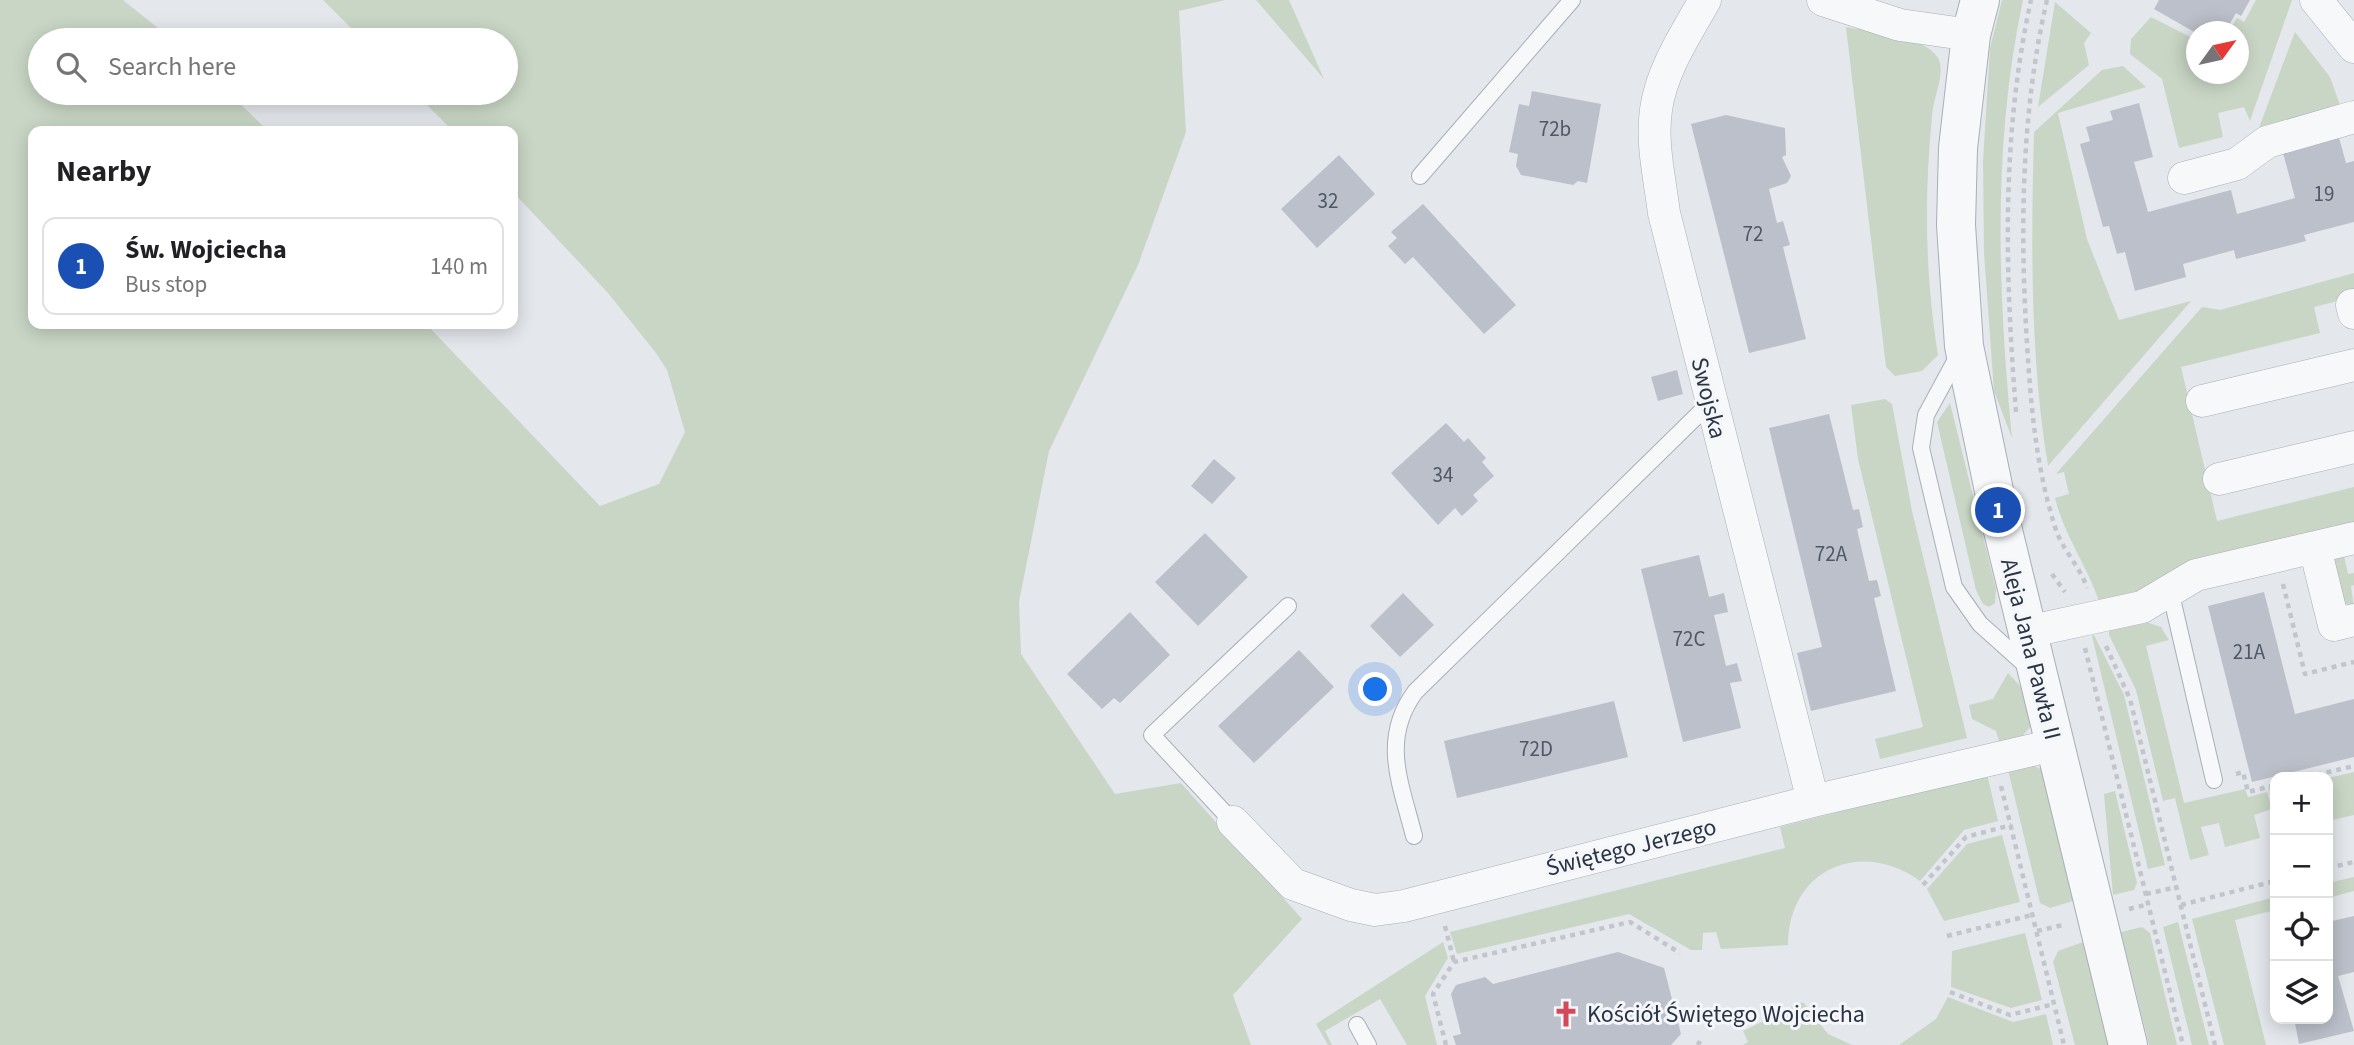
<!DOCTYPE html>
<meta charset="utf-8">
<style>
body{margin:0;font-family:"Source Sans 3",sans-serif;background:#f6f6f6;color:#202124}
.controls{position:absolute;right:21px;bottom:21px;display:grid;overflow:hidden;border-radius:14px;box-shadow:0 4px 18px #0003}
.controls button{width:63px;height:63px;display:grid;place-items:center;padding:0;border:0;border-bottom:2px solid #e0e0e0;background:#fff;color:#202124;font:35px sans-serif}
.compass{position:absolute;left:2186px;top:21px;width:63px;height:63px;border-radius:50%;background:#fff;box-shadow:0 4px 18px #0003;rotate:57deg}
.you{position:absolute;left:1376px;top:690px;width:24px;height:24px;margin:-18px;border:5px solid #fff;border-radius:50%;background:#1a73e8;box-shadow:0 0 0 10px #1a73e833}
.badge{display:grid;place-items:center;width:46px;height:46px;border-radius:50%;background:#1a73e8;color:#fff;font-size:23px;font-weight:700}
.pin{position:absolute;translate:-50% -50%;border:4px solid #fff;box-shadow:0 2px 7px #0006}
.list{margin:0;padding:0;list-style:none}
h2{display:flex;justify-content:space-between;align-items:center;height:91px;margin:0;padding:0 28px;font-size:30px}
h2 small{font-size:23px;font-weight:400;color:#757577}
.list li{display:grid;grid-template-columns:46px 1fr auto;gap:21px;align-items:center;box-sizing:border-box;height:98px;margin:0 14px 14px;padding:0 14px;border:2px solid #e0e0e0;border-radius:14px}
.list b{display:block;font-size:26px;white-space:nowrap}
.list p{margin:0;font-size:23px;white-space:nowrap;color:#757577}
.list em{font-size:23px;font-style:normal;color:#757577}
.icon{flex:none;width:38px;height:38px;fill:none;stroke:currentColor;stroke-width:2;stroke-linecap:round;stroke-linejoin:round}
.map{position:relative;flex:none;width:2354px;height:1045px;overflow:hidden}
.search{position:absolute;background:#fff;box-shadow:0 4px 18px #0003;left:28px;top:28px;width:490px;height:77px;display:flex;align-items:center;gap:18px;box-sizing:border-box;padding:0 24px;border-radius:38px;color:#757577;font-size:26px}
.panel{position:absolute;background:#fff;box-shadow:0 4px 18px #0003;left:28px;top:126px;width:490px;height:203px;border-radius:14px}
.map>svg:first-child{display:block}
.green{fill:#c9d6c5}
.building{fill:#bbc0ca}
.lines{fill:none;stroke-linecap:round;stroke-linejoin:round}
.service-casing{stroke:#a9aeb7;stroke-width:18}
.minor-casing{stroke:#a9aeb7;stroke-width:33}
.tertiary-casing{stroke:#a9aeb7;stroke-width:40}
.path{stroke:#c2c5cb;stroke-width:4.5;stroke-dasharray:5 5;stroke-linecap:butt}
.service{stroke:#f7f8fa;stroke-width:16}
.minor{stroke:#f7f8fa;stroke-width:32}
.tertiary{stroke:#f7f8fa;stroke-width:38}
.labels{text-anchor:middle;stroke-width:6;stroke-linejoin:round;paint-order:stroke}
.number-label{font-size:21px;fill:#4f5766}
.street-label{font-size:24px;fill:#2b3445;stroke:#f4f6f9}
.poi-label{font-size:24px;fill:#2b3445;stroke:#f4f6f9;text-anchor:start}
</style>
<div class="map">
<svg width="2354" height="1045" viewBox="0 0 2354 1045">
<rect width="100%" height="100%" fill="#e4e7ec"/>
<!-- green -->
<path class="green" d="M0 0H123L173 40H40V93H229L268 131H33V324H426L600 506 659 484 685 432 667 370 656 353 608 293 513 192V131H453L415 93H506V40H363L323 0H1225L1179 11 1186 132 1138 265 1049 451 1019 602 1021 654 1115 794 1181 783 1302 919 1233 995 1251 1045H0Z
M1256 0H1289L1324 79Z
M2002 0H2023C1992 145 1998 291 2012 438L1994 391 1984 253 1983 161 1990 48Z
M2256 0H2292L2250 121 2244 107 2218 113 2223 137 2179 148 2162 79 2130 54 2131 39 2151 17 2196 40V74H2238V32L2229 31 2237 18 2244 22Z
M2055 2 2091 33 2084 43 2089 65 2038 107Z
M1846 27C1870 32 1929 36 1939 60 1945 75 1933 98 1932 116 1924 200 1925 272 1938 355L1922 371 1895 376 1886 367Z
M2295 32 2330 77 2341 108 2257 133Z
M2123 66 2146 87 2058 113 2087 239 2119 320 2191 301 2048 466C2030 357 2031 243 2034 132L2102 70Z
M2354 273V297L2314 307 2320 333 2181 367 2217 521 2354 487V524L2134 594 2099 601C2086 564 2064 535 2055 498L2069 494 2064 472 2056 474 2202 307 2220 310Z
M1885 399 1892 404 1912 511 1967 738 1880 759 1875 739 1923 727 1858 459 1851 405Z
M1950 403 1996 589 1995 603 1989 607 1983 604 1976 590 1937 422Z
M2343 551 2348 574 2354 573V585L2351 586 2354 608 2343 602 2332 559Z
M2146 622 2161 627 2169 640 2146 646 2184 803 2245 789 2248 797 2267 792 2272 809 2254 815 2260 838 2225 847 2219 823 2201 827 2209 855 2190 860 2175 798 2163 801 2136 690 2109 635V630Z
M2094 635 2124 695 2165 865 2148 869 2092 636Z
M2008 673 2023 689 2031 726 2019 740 2000 745 1996 731 1972 719 1969 705 1993 699Z
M2029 764 2041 769 2046 776 2076 900 2050 908 2040 903 2008 770Z
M2354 772V815L2332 820 2328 801V778Z
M1987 774 1998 821 1964 830 1920 881C1861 838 1788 869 1788 945L1721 949 1716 932 1703 933 1702 950H1691L1629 914 1457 954 1450 932 1785 848 1780 827Z
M2115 791 2137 883 2134 890 2113 895 2104 794Z
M2002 835 2020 902 1944 921 1927 889 1967 844Z
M2354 877V891L2328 898V883Z
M2275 897V910L2235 920 2266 1045H2224L2192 919Z
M2178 922 2209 1045H2192L2163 927Z
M2142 927 2150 933 2177 1045H2149L2121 932Z
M2025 933 2042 1000 2011 1008 1951 987 1952 951Z
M2086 941 2112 1045H2075L2053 962 2058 951Z
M1443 942 1448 958 1425 996 1437 1045H1407L1380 999 1325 1031 1332 1045H1328L1316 1024Z
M1948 997 2013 1022 2046 1014 2053 1045H1899L1936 1019Z
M1803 1002 1828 1034 1852 1045H1743L1748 1042 1743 1031Z"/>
<!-- building -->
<path class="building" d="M2159 0H2250L2241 16 2236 13 2225 32 2196 33 2154 9Z
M1532 91 1601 104 1587 183 1578 181 1573 185 1521 175 1516 166 1518 154 1509 152 1519 104 1529 106Z
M2139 103 2153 157 2134 162 2148 212 2231 190 2237 214 2295 198 2282 149 2338 134 2346 163 2354 161V222L2304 235 2306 241 2236 259 2234 250 2183 264 2186 277 2135 291 2125 252 2117 254 2109 226 2103 227 2080 144 2090 141 2086 127 2113 120 2110 111Z
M1726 115 1785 128 1786 155 1782 157 1791 176 1787 183 1769 189 1777 223 1783 221 1790 245 1783 247 1806 339 1749 353 1691 124Z
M1339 155 1375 194 1317 248 1281 209Z
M1423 204 1516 305 1484 334 1413 257 1405 264 1388 246 1397 238 1391 232Z
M1677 370 1683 394 1658 401 1651 377Z
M1829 414 1853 510 1859 509 1863 527 1857 529 1869 581 1877 580 1881 596 1874 598 1896 691 1811 711 1797 653 1822 647 1769 428Z
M1446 423 1464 442 1468 438 1486 458 1482 462 1494 476 1473 495 1478 501 1462 516 1455 508 1438 525 1391 473Z
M1214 459 1236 478 1212 504 1191 486Z
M1205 533 1248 577 1198 626 1155 582Z
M1699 555 1709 597 1724 593 1728 612 1714 615 1726 666 1737 663 1742 681 1730 683 1741 728 1683 742 1641 569Z
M2264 592 2295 714 2354 699V757L2252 782 2208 606Z
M1403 593 1434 625 1400 657 1370 626Z
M1130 612 1170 655 1120 703 1114 698 1102 709 1067 674Z
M1299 650 1334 687 1254 763 1218 726Z
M1614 701 1628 757 1457 798 1444 741Z
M2354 916V972L2338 976 2354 1031 2299 1044 2295 1023 2288 1024 2287 1019H2328V922Z
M1618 952 1664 968 1681 1034 1671 1045H1456L1453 1036 1461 1034 1451 994 1456 985 1485 977 1493 984Z"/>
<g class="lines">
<!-- service casing -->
<g class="service-casing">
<path id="service" d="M1420 176 1572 0
M1959 354 1926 415 1921 448 1954 587 1980 624 2028 667
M2170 590 2214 780
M1233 822 1152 735 1288 606
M1414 836C1401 784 1380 740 1415 692L1710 403
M1357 1025 1368 1045"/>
</g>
<!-- minor casing -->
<g class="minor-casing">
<path id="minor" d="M1705 0C1686 34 1661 71 1656 110 1651 143 1660 180 1664 213L1813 801
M1823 0 1900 25 1971 35
M2316 0 2354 47
M2184 178 2237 164 2267 142 2354 117
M2352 305 2354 313
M2202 401 2354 365
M2219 479 2354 447
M2315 548 2334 625 2354 620
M2027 632 2142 607 2196 575 2354 538
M1233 822 1293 884 1351 905 1375 910 1404 906 1813 801 2054 745"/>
</g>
<!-- tertiary casing -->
<g class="tertiary-casing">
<path id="tertiary" d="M1980 0 1971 35 1958 148 1956 225 1964 346 1998 510 2128 1045"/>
</g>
<!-- path -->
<path class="path" d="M2047 0C2021 112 2020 230 2027 344 2031 407 2036 467 2055 527 2062 550 2080 566 2087 588
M2016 412C2005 273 2001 136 2031 0
M2052 574 2065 592
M2283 584 2305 674 2354 662
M2106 646 2130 699 2215 1045
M2085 648 2183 1045
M2236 774 2243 772 2248 792 2275 785
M2307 777 2354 766
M2001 786 2064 1045
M2271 786 2275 805
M2328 868 2354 862
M1923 885 1966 837 2011 825
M2146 894 2177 887
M2181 905 2275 881
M2129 909 2149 904
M1445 926 1454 962
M2037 931 2063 925
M1947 936 2032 915
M1950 992 2010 1015 2054 1004
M1446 1045 1433 994 1454 962 1630 922 1680 953
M1698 1045 1700 1041"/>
<!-- service -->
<use href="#service" class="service"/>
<!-- minor -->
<use href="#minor" class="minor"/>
<!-- tertiary -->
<use href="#tertiary" class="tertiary"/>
</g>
<!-- icons -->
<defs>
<g id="church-bare" transform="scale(2.1)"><path d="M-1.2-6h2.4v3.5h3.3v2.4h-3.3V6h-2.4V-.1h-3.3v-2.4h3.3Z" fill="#d1495b" stroke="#f4f6f9" stroke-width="2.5" paint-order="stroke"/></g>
</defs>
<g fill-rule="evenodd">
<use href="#church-bare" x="1566" y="1014"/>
</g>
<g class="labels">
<!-- number labels -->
<g class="number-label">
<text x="1555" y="136">72b</text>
<text x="2324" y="201">19</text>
<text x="1328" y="208">32</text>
<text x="1753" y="241">72</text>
<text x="1443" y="482">34</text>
<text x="1831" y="561">72A</text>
<text x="1689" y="646">72C</text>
<text x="2249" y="659">21A</text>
<text x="1536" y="756">72D</text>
</g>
<!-- street labels -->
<g class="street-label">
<text transform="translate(1709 398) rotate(76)" y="8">Swojska</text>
<text transform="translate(2031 649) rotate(76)" y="8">Aleja Jana Pawła II</text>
<text transform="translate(1631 847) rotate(-14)" y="8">Świętego Jerzego</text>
</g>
<!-- poi labels -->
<g class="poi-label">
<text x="1587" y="1022">Kościół Świętego Wojciecha</text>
</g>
</g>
</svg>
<div class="controls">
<button>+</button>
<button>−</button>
<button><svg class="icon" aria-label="locate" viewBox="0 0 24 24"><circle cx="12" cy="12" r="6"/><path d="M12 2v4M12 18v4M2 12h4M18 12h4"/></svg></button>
<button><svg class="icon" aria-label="layers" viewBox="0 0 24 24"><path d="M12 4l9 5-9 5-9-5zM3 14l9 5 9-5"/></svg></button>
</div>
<svg class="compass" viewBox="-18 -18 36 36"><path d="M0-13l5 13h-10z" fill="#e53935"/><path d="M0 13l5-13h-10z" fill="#757577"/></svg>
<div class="you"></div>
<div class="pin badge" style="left:1998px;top:510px;background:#1a4fb4">1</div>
<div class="search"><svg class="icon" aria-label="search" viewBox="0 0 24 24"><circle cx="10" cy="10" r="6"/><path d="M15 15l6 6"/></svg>Search here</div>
<section class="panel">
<h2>Nearby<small></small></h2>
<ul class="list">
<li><span class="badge" style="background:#1a4fb4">1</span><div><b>Św. Wojciecha</b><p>Bus stop</p></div><em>140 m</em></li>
</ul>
</section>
</div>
